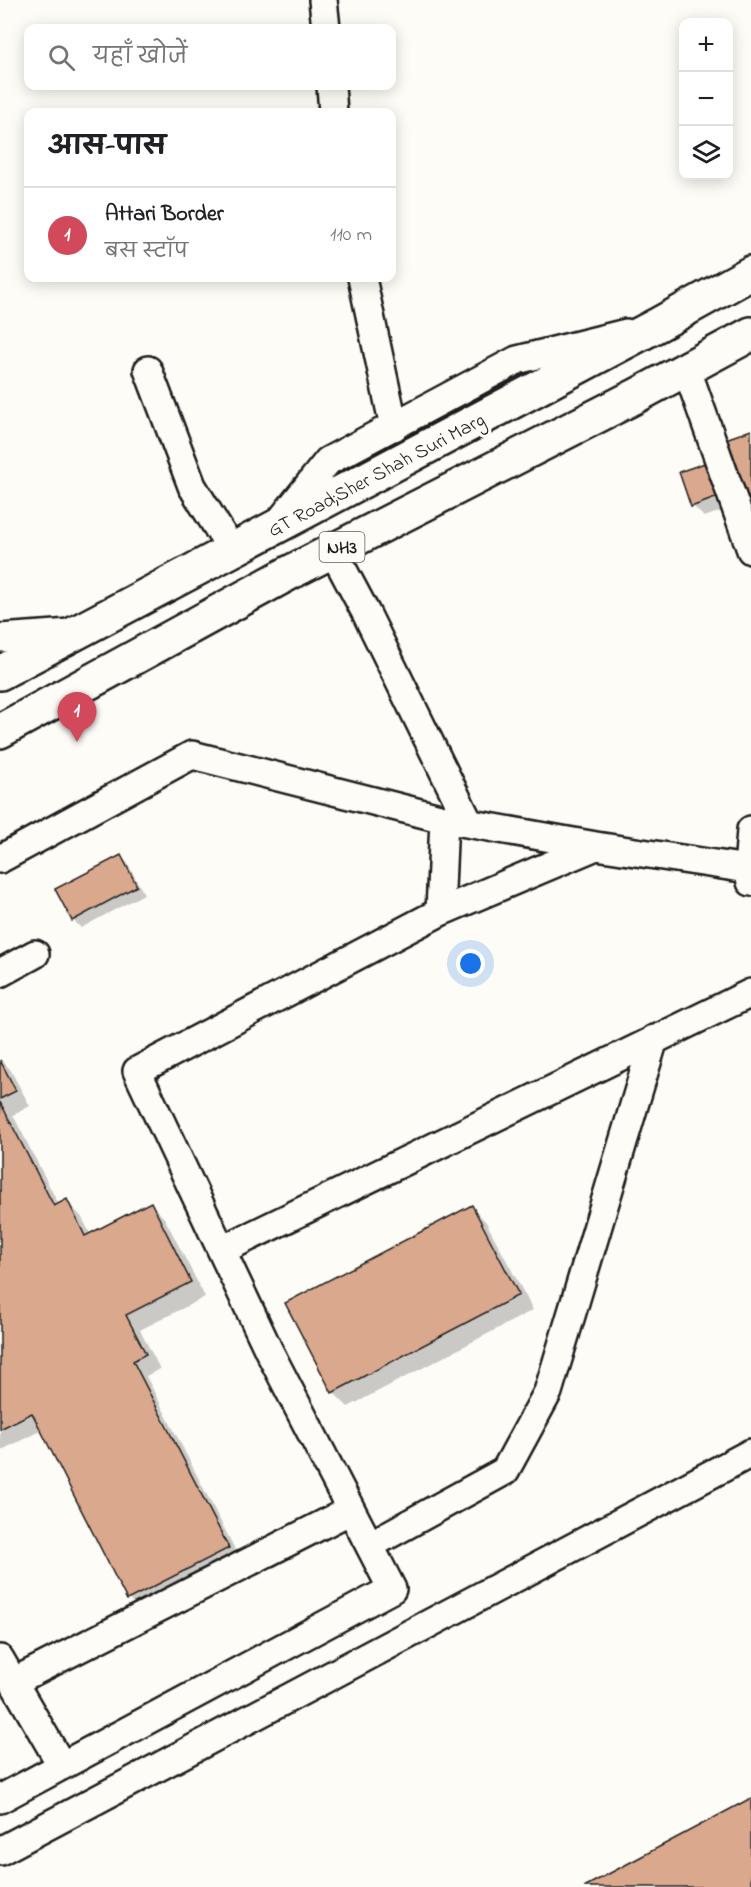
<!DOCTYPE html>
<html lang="hi">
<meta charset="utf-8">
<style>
body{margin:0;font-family:"Indie Flower","Playpen Sans Deva",sans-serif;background:#f6f6f6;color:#202124}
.controls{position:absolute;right:18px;top:18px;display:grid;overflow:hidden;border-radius:12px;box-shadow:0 3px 15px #0003}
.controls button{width:54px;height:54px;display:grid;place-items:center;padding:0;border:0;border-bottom:2px solid #e0e0e0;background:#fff;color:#202124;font:30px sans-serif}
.you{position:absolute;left:471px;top:964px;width:21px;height:21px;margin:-15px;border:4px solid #fff;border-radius:50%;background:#1a73e8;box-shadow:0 0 0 9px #1a73e833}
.badge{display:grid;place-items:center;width:39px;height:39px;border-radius:50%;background:#d1495b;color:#fff;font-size:20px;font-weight:700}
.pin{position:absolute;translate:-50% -50px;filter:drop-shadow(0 2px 3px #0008)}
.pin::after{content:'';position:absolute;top:32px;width:21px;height:18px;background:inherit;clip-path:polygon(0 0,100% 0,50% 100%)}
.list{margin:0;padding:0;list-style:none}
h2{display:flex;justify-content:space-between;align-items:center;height:78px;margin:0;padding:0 24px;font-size:26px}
h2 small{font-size:20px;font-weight:400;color:#757577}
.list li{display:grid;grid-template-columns:39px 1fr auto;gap:18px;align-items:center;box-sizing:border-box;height:96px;padding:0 24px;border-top:2px solid #e0e0e0}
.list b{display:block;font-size:22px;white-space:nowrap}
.list p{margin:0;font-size:20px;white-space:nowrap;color:#757577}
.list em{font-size:20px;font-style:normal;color:#757577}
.icon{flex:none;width:33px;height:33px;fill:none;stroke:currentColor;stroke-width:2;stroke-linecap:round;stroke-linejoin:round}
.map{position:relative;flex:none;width:751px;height:1887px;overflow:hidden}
.search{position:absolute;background:#fff;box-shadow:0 3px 15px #0003;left:24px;top:24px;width:372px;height:66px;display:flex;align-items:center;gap:15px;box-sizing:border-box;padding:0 21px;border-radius:12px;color:#757577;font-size:22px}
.panel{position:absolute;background:#fff;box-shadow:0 3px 15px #0003;left:24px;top:108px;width:372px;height:174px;border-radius:12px}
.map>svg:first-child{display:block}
.shadow{fill:#0003}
.building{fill:#daa88d;stroke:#1c1c1c;stroke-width:1.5}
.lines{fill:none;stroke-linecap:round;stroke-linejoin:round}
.minor-casing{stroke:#1c1c1c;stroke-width:32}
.highway-casing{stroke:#1c1c1c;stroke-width:38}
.minor{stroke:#fdfcf7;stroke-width:27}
.highway{stroke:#fdfcf7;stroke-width:33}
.labels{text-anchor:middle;stroke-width:6;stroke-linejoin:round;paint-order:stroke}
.shield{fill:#fdfcf7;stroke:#605f5e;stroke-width:1.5}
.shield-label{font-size:18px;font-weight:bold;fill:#1c1c1c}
.street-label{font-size:20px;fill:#1c1c1c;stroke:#fdfcf7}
</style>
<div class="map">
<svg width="751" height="1887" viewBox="0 0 751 1887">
<rect width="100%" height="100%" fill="#fdfcf7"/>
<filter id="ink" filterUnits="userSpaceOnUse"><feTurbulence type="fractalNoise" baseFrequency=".0167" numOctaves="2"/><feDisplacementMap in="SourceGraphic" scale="12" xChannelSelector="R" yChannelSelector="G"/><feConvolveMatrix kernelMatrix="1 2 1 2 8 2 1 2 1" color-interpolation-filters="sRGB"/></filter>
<g filter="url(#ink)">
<!-- shadow -->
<path class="shadow" d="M751 432V513L743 504 704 517 693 506 727 457Z
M121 856 128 864 144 894 81 928 73 920Z
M0 1059 10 1069 30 1106 13 1115 59 1205 66 1201 81 1216 91 1235 151 1204 165 1219 205 1297 140 1330 160 1369 146 1376 242 1563 143 1614 129 1599 42 1430 0 1451Z
M472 1207 486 1222 533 1310 348 1407 333 1392Z"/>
<!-- building -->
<path class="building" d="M751 430V504L743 507 737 490 691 507 679 472 725 456 720 441Z
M121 855 137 886 72 921 55 889Z
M0 1060 16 1091 0 1099Z
M0 1102 54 1206 67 1199 85 1236 151 1202 191 1282 126 1315 146 1354 133 1361 229 1548 127 1600 32 1413 0 1429Z
M472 1205 519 1295 332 1393 285 1303Z
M751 1798V1887H584Z"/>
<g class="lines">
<!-- minor casing -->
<g class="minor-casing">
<path id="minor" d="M323 0 326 28
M331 86 333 112
M362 278 394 427
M148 370 192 486 232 551
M687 370 751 550
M277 525 328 461 517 360 626 333
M333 551 367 615 469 823
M0 638 71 633
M751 830 748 869 751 882
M0 859 192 755 444 819 596 846 748 869
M440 912 444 819
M0 973 35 954
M222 1250 751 993
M370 1545 505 1471 548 1392 654 1039
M0 1659 62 1766
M13 1682 351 1510
M0 1799 392 1589 269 1351 137 1071 440 912 596 846
M0 1851 751 1453"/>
</g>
<!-- highway casing -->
<g class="highway-casing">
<path id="highway" d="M0 673 659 324 751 273
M0 731 291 572 636 396 751 334"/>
</g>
<!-- minor -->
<use href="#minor" class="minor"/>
<!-- highway -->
<use href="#highway" class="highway"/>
</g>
</g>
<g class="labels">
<!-- shield labels -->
<rect class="shield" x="319.5" y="532" width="45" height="30" rx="4.5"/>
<g class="shield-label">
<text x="342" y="553">NH3</text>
</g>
<!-- street labels -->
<g class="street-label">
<text transform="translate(376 474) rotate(-28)" y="7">GT Road;Sher Shah Suri Marg</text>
</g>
</g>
</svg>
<div class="controls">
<button>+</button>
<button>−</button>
<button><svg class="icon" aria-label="layers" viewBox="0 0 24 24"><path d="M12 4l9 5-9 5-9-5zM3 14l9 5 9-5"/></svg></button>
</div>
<div class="you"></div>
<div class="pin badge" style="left:77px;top:742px">1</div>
<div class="search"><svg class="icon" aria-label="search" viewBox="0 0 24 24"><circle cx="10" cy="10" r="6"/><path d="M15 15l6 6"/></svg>यहाँ खोजें</div>
<section class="panel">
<h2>आस-पास<small></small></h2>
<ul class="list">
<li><span class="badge">1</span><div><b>Attari Border</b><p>बस स्टॉप</p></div><em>110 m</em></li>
</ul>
</section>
</div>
